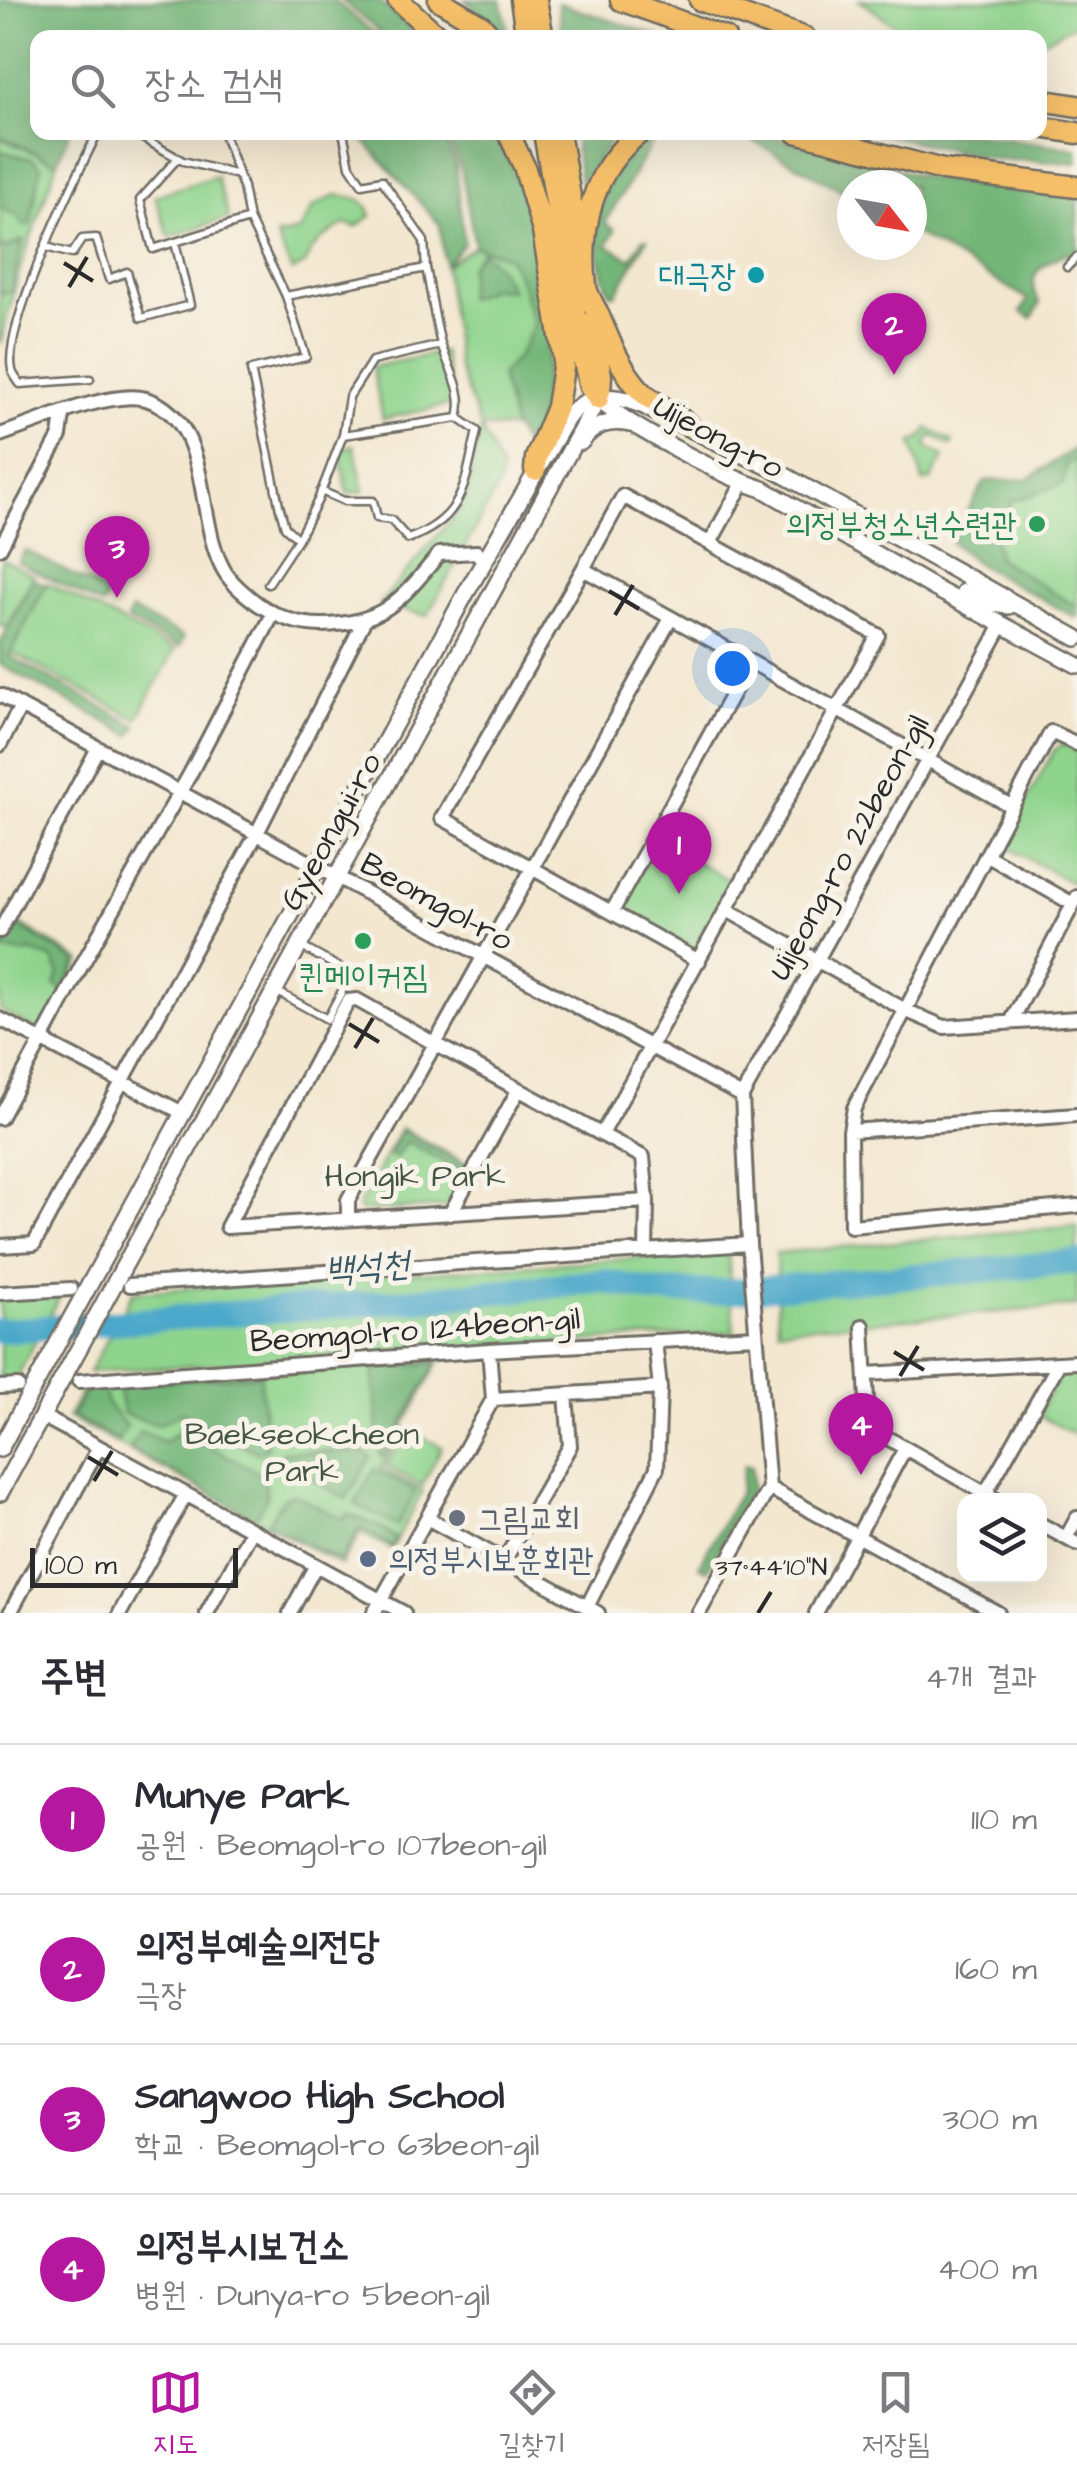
<!DOCTYPE html>
<html lang="ko">
<meta charset="utf-8">
<style>
body{margin:0;font-family:"Architects Daughter","Poor Story",sans-serif;background:#f2f2f3;color:#2b2b33}
.controls{position:absolute;right:30px;bottom:30px;display:grid;overflow:hidden;border-radius:20px;box-shadow:0 10px 40px #0002}
.controls button{width:90px;height:90px;display:grid;place-items:center;padding:0;border:0;border-bottom:2px solid #e1e1e2;background:#fff;color:#2b2b33;font:50px sans-serif}
.compass{position:absolute;left:837px;top:170px;width:90px;height:90px;border-radius:50%;background:#fff;box-shadow:0 10px 40px #0002;rotate:121deg}
.scale{position:absolute;left:30px;bottom:25px;width:208px;box-sizing:border-box;padding-left:10px;border:5px solid #2b2b2b;border-top:0;font-size:28px;line-height:35px;white-space:nowrap;color:#2b2b2b;-webkit-text-stroke:8px #f7f3e8;paint-order:stroke}
.you{position:absolute;left:732px;top:668px;width:35px;height:35px;margin:-25px;border:8px solid #fff;border-radius:50%;background:#1a73e8;box-shadow:0 0 0 15px #1a73e833}
.badge{display:grid;place-items:center;width:65px;height:65px;border-radius:50%;background:#b5179e;color:#fff;font-size:32px;font-weight:700}
.pin{position:absolute;translate:-50% -82px;filter:drop-shadow(0 2px 5px #0008)}
.pin::after{content:'';position:absolute;top:52px;width:35px;height:30px;background:inherit;clip-path:polygon(0 0,100% 0,50% 100%)}
.list{margin:0;padding:0;list-style:none}
h2{display:flex;justify-content:space-between;align-items:center;height:130px;margin:0;padding:0 40px;font-size:42px}
h2 small{font-size:32px;font-weight:400;color:#7c7c81}
.list li{display:grid;grid-template-columns:65px 1fr auto;gap:30px;align-items:center;box-sizing:border-box;height:150px;padding:0 40px;border-top:2px solid #e1e1e2}
.list b{display:block;font-size:38px;white-space:nowrap}
.list p{margin:0;font-size:32px;white-space:nowrap;color:#7c7c81}
.list em{font-size:32px;font-style:normal;color:#7c7c81}
.icon{flex:none;width:55px;height:55px;fill:none;stroke:currentColor;stroke-width:2;stroke-linecap:round;stroke-linejoin:round}
.map{position:relative;flex:none;width:1077px;height:1613px;overflow:hidden}
.search{position:absolute;background:#fff;box-shadow:0 10px 40px #0002;left:30px;right:30px;top:30px;height:110px;display:flex;align-items:center;gap:25px;box-sizing:border-box;padding:0 35px;border-radius:20px;color:#7c7c81;font-size:38px}
.sheet{height:730px;background:#fff}
nav{display:flex;justify-content:space-around;align-items:center;box-sizing:border-box;height:140px;border-top:2px solid #e1e1e2;background:#fff;font-size:28px;color:#7c7c81}
nav a{display:grid;justify-items:center;gap:5px}
nav .on{color:#b5179e}
.map>svg:first-child{display:block}
.green{fill:#8fd48d;stroke:#5d805c;stroke-width:2.5}
.forest{fill:#73b678;stroke:#4f7052;stroke-width:2.5}
.lines{fill:none;stroke-linecap:round;stroke-linejoin:round}
.river{stroke:#4ca8ca;stroke-width:25}
.service-casing{stroke:#716d65;stroke-width:11}
.minor-casing{stroke:#716d65;stroke-width:18}
.tertiary-casing{stroke:#716d65;stroke-width:20}
.trunk-casing{stroke:#716d65;stroke-width:25}
.service{stroke:#fff;stroke-width:6}
.minor{stroke:#fff;stroke-width:12}
.tertiary{stroke:#fff;stroke-width:15}
.trunk{stroke:#f6c06b;stroke-width:20}
.ticks{fill:none;stroke:#2b2b2b;stroke-width:4}
.culture-dot{fill:#0f9aa8;stroke:#f7f3e8;stroke-width:4}
.leisure-dot{fill:#2e9e5b;stroke:#f7f3e8;stroke-width:4}
.worship-dot{fill:#6b7280;stroke:#f7f3e8;stroke-width:4}
.service-dot{fill:#5c6f8a;stroke:#f7f3e8;stroke-width:4}
.labels{text-anchor:middle;stroke-width:10;stroke-linejoin:round;paint-order:stroke}
.culture-label{font-size:32px;fill:#0d838f;stroke:#f7f3e8;text-anchor:end}
.street-label{font-size:32px;fill:#2b2b2b;stroke:#f7f3e8}
.leisure-label{font-size:32px;fill:#27864d;stroke:#f7f3e8;text-anchor:end}
.park-label{font-size:32px;fill:#454;stroke:#f7f3e8}
.worship-label{font-size:32px;fill:#5b616d;stroke:#f7f3e8;text-anchor:start}
.service-label{font-size:32px;fill:#4e5e75;stroke:#f7f3e8;text-anchor:start}
.water-label{font-size:35px;font-style:italic;fill:#375763;stroke:#f7f3e8}
.ticks-label{font-size:25px;text-anchor:middle;fill:#2b2b2b;stroke:#f7f3e8;stroke-width:10;stroke-linejoin:round;paint-order:stroke}
</style>
<div class="map">
<svg width="1077" height="1613" viewBox="0 0 1077 1613">
<rect width="100%" height="100%" fill="#f7f3e8"/>
<filter id="ink" filterUnits="userSpaceOnUse"><feTurbulence type="fractalNoise" baseFrequency=".01" numOctaves="2"/><feDisplacementMap in="SourceGraphic" scale="20" xChannelSelector="R" yChannelSelector="G"/><feConvolveMatrix kernelMatrix="1 2 1 2 8 2 1 2 1" color-interpolation-filters="sRGB"/></filter>
<filter id="wash" filterUnits="userSpaceOnUse"><feTurbulence type="fractalNoise" baseFrequency=".0048" numOctaves="4" result="noise"/><feDisplacementMap in="SourceGraphic" scale="40" xChannelSelector="R" yChannelSelector="G"/><feGaussianBlur stdDeviation="2.25" result="paint"/><feColorMatrix in="noise" values="0 0 0 0 0 0 0 0 0 0 0 0 0 0 0 0 0 1.4 0 .05"/><feComposite in="paint" operator="in"/></filter>
<g filter="url(#wash)">
<rect width="100%" height="100%" fill="#f3e7d0"/>
<!-- green -->
<path class="green" d="M859 0H1077V24L1040 42V38L912 37Z
M0 138 57 163 21 266 0 345Z
M216 176 229 218 169 237 155 196Z
M336 195C354 197 366 197 371 216L356 227 345 224C328 234 310 245 305 264L292 272 276 236 300 231 313 207Z
M475 246 509 257 522 284 535 326 519 355 501 376 514 428H481L501 469 499 485 427 616 380 603 466 502 481 427 458 368 445 266Z
M443 352 454 404 383 419 372 367Z
M928 428 953 442 951 446 932 435 926 446 944 457 931 480 923 482 912 442 921 439Z
M354 445 364 491 348 494 338 449Z
M1077 454V613L979 558 1016 490Z
M3 559 34 576 5 628 0 625V565Z
M47 583 175 650 137 719 11 652Z
M1064 744 1077 751 1076 885 1003 845 1054 750Z
M658 840 735 883 700 947 692 949 624 911 622 905Z
M17 922 81 961 43 1034 0 1010V952Z
M401 1128 469 1165 447 1207 361 1211 358 1207Z
M1077 1226V1306L778 1329 776 1253Z
M728 1252 734 1332 89 1372 133 1292Z
M62 1291 15 1381 0 1382V1297Z
M440 1360 381 1468 423 1491 392 1549 361 1533 341 1565 68 1417 86 1383Z
M1077 1365V1436L1038 1415 1064 1366Z
M407 1429 442 1447 422 1486 386 1466Z"/>
<!-- forest -->
<path class="forest" d="M0 0H333L379 37 38 38V132L69 133 57 163 0 136Z
M341 0H378L421 37H386Z
M464 0H501L509 35Z
M558 3 660 37H562Z
M357 133H442L456 165 464 243 445 266 440 225Z
M446 133H494C529 191 544 261 548 328 550 361 542 398 538 430L523 443 514 428 501 376 519 355 534 325 522 284 509 257 475 246 461 167Z
M574 133H618L580 183Z
M739 133H762L930 178 1077 197V250C1051 258 1019 272 1040 303L1032 318 1021 312 1028 299 912 232V185H852V219L846 198 839 189Z
M876 133H972L1077 149V163L994 159Z
M657 134 605 223 615 230 607 245 631 259 643 239H647L616 294H611C604 284 602 269 599 257 589 207 613 160 657 134Z
M0 151 32 159 41 166 30 225H23L19 217 0 208Z
M23 240 11 292 0 293V246L6 248Z
M482 251 499 268 511 290 491 288 467 299 470 266Z
M1077 447V459L1067 464 1063 484 1012 501 994 540 999 559 1077 607V618L979 565 950 541 985 481 1028 479Z
M25 550 108 593 103 606 18 562Z
M34 579 46 585 9 656 137 726 131 735 0 665V644Z
M131 610 184 637 179 647 127 620Z
M18 926 77 961 63 991 55 985 59 973 52 958 30 951 24 953 3 950Z
M401 1130 466 1166 454 1187 448 1184 456 1169 406 1141 396 1158 389 1154Z
M437 1363 383 1457 380 1455 373 1369Z
M260 1375 267 1448 258 1453 182 1412 158 1425 124 1414 117 1384Z
M102 1385 107 1403 126 1426 118 1441 72 1416 88 1386Z
M180 1430 263 1475 267 1497 255 1518 130 1449 140 1431 165 1442Z
M363 1451 371 1457 346 1499 279 1460 284 1452Z
M744 1465 751 1467 752 1488 707 1570 699 1566 740 1492Z
M374 1469 416 1491 397 1526 355 1504Z
M294 1494 344 1520 346 1514 379 1526 396 1539 392 1546 361 1528 340 1561 267 1524 284 1497Z"/>
<g class="lines">
<!-- river -->
<path class="river" d="M0 1331 400 1301 603 1281 655 1292H718L1077 1262"/>
</g>
</g>
<g filter="url(#ink)">
<g class="lines">
<!-- service casing -->
<g class="service-casing">
<path id="service" d="M132 132 183 161 238 175
M223 132 243 187 249 219 286 296 306 357 251 370 279 505 285 527 298 539 268 584
M178 158 140 200 153 249 249 219
M46 247 72 254 82 239 96 238 109 279 127 272 141 318 190 305 175 242
M1067 267 1077 257
M426 268C431 292 434 316 440 340 446 366 466 388 458 418
M286 296 426 268 424 241 382 180 362 184 350 166 343 132
M90 379 20 384C17 379 13 375 12 370 2 326 76 177 98 132
M343 435 349 397 372 361 441 345
M298 539 318 500 343 435 458 418 477 431C464 485 465 518 408 539L391 520 377 518 373 501H344L321 491
M276 991 327 1019 351 974 300 946"/>
</g>
<!-- minor casing -->
<g class="minor-casing">
<path id="minor" d="M0 435C36 423 112 389 146 399 214 420 194 522 225 572 233 585 246 595 258 604 278 617 297 625 322 625 384 624 402 599 439 554L477 552 482 560 481 571
M710 543 743 483
M0 548 60 436 63 415
M583 569 623 496 878 635 602 1134
M0 695 742 1096
M1077 744 1051 732 854 1108 850 1131 851 1226 1077 1206
M0 745 21 706
M986 855 1073 904
M727 910 907 1011 944 1027 1077 1018
M612 912 750 662
M0 931 98 748
M699 961 442 818 583 569 1011 806
M0 1019 183 1113
M1012 1020 1077 897
M742 1096 1002 625
M0 1118 83 963 190 774 273 614
M850 1131 1077 1115
M450 1214 519 1089
M348 1218V1200L435 1044 643 1157 647 1201 227 1227 348 1001 357 1000 435 1044 671 618
M0 1246 34 1244 257 833 364 621
M646 1251 647 1201
M130 1285 749 1244
M0 1293 71 1289
M863 1326 868 1420 875 1431 997 1500
M867 1374 1077 1362
M79 1381 489 1350 756 1336
M0 1387 18 1386
M493 1399 660 1388
M42 1416 404 1613
M769 1488 998 1613
M985 1494 1059 1363
M427 1518 598 1613
M1040 1524 1077 1544
M1066 1538 1077 1518
M504 1561 570 1446 566 1394
M587 1607 657 1468 660 1388 655 1341
M10 1613 99 1447
M120 1613 186 1494
M207 1613 252 1530
M290 1613 316 1565
M374 1613 493 1399 489 1350
M699 1613 769 1488 749 1244 742 1096
M816 1613 904 1450"/>
</g>
<!-- tertiary casing -->
<g class="tertiary-casing">
<path id="tertiary" d="M680 424 773 469 1077 638
M581 442C594 424 609 420 630 424
M974 603 964 597V592L989 603 1009 606
M0 1449 466 593 566 420C587 388 626 395 655 412
M0 1493 598 399C628 426 724 477 763 489L936 589 1077 665"/>
</g>
<!-- trunk casing -->
<g class="trunk-casing">
<path id="trunk" d="M398 0 440 38
M439 0 481 25 493 38
M521 0 527 38
M536 0 543 38
M621 0 725 38
M700 0 805 38
M1040 100 1077 106
M1040 127 1077 133
M508 132 524 166 543 231 564 361 557 407 536 458 535 470
M544 132 583 358 590 387 598 399
M559 132 578 244
M641 132C592 168 579 228 586 286 587 296 594 305 598 314 610 342 619 366 639 389 652 404 674 411 689 426
M796 132 943 170 1077 187
M592 322 601 376 600 392"/>
</g>
<!-- service -->
<use href="#service" class="service"/>
<!-- minor -->
<use href="#minor" class="minor"/>
<!-- tertiary -->
<use href="#tertiary" class="tertiary"/>
<!-- trunk -->
<use href="#trunk" class="trunk"/>
</g>
</g>
<!-- ticks -->
<path class="ticks" d="M64 263 93 281M69 287 87 257M609 591 639 609M615 615 633 585M349 1024 379 1042M355 1048 373 1018M894 1352 924 1370M900 1376 918 1346M88 1457 118 1475M94 1481 112 1451M758 1613 771 1592"/>
<!-- markers -->
<circle class="culture-dot" cx="756" cy="275" r="10"/>
<g class="leisure-dot">
<circle cx="1037" cy="524" r="10"/>
<circle cx="363" cy="941" r="10"/>
</g>
<circle class="worship-dot" cx="457" cy="1518" r="10"/>
<circle class="service-dot" cx="368" cy="1559" r="10"/>
<g class="labels">
<!-- culture labels -->
<g class="culture-label">
<text x="736" y="286">대극장</text>
</g>
<!-- street labels -->
<g class="street-label">
<text transform="translate(719 436) rotate(28)" y="11">Uijeong-ro</text>
<text transform="translate(330 831) rotate(-61)" y="11">Gyeongui-ro</text>
<text transform="translate(848 847) rotate(-61)" y="11">Uijeong-ro 22beon-gil</text>
<text transform="translate(437 901) rotate(29)" y="11">Beomgol-ro</text>
<text transform="translate(415 1329) rotate(-4)" y="11">Beomgol-ro 124beon-gil</text>
</g>
<!-- leisure labels -->
<g class="leisure-label">
<text x="1017" y="535">의정부청소년수련관</text>
<text x="363" y="987" text-anchor="middle">퀸메이커짐</text>
</g>
<!-- park labels -->
<g class="park-label">
<text x="415" y="1186">Hongik Park</text>
<text x="302" y="1444">Baekseokcheon<tspan x="302" dy="37">Park</tspan></text>
</g>
<!-- worship labels -->
<g class="worship-label">
<text x="477" y="1529">그림교회</text>
</g>
<!-- service labels -->
<g class="service-label">
<text x="388" y="1570">의정부시보훈회관</text>
</g>
<!-- water labels -->
<g class="water-label">
<text transform="translate(367 1266) rotate(-5)" y="12">백석천</text>
</g>
</g>
<g class="ticks-label">
<text x="771" y="1575">37°44'10"N</text>
</g>
</svg>
<div class="controls">
<button><svg class="icon" aria-label="layers" viewBox="0 0 24 24"><path d="M12 4l9 5-9 5-9-5zM3 14l9 5 9-5"/></svg></button>
</div>
<svg class="compass" viewBox="-18 -18 36 36"><path d="M0-13l5 13h-10z" fill="#e53935"/><path d="M0 13l5-13h-10z" fill="#7c7c81"/></svg>
<div class="scale">100 m</div>
<div class="you"></div>
<div class="pin badge" style="left:679px;top:894px">1</div>
<div class="pin badge" style="left:894px;top:375px">2</div>
<div class="pin badge" style="left:117px;top:598px">3</div>
<div class="pin badge" style="left:861px;top:1475px">4</div>
<div class="search"><svg class="icon" aria-label="search" viewBox="0 0 24 24"><circle cx="10" cy="10" r="6"/><path d="M15 15l6 6"/></svg>장소 검색</div>
</div>
<section class="sheet">
<h2>주변<small>4개 결과</small></h2>
<ul class="list">
<li><span class="badge">1</span><div><b>Munye Park</b><p>공원 · Beomgol-ro 107beon-gil</p></div><em>110 m</em></li>
<li><span class="badge">2</span><div><b>의정부예술의전당</b><p>극장</p></div><em>160 m</em></li>
<li><span class="badge">3</span><div><b>Sangwoo High School</b><p>학교 · Beomgol-ro 63beon-gil</p></div><em>300 m</em></li>
<li><span class="badge">4</span><div><b>의정부시보건소</b><p>병원 · Dunya-ro 5beon-gil</p></div><em>400 m</em></li>
</ul>
</section>
<nav>
<a class="on"><svg class="icon" aria-label="map" viewBox="0 0 24 24"><path d="M3 6l6-2 6 2 6-2v14l-6 2-6-2-6 2zM9 4v14M15 6v14"/></svg>지도</a>
<a><svg class="icon" aria-label="directions" viewBox="0 0 24 24"><path d="M12 3l9 9-9 9-9-9zM9 14v-3h6M13 9l2 2-2 2"/></svg>길찾기</a>
<a><svg class="icon" aria-label="saved" viewBox="0 0 24 24"><path d="M7 4h10v16l-5-4-5 4z"/></svg>저장됨</a>
</nav>
